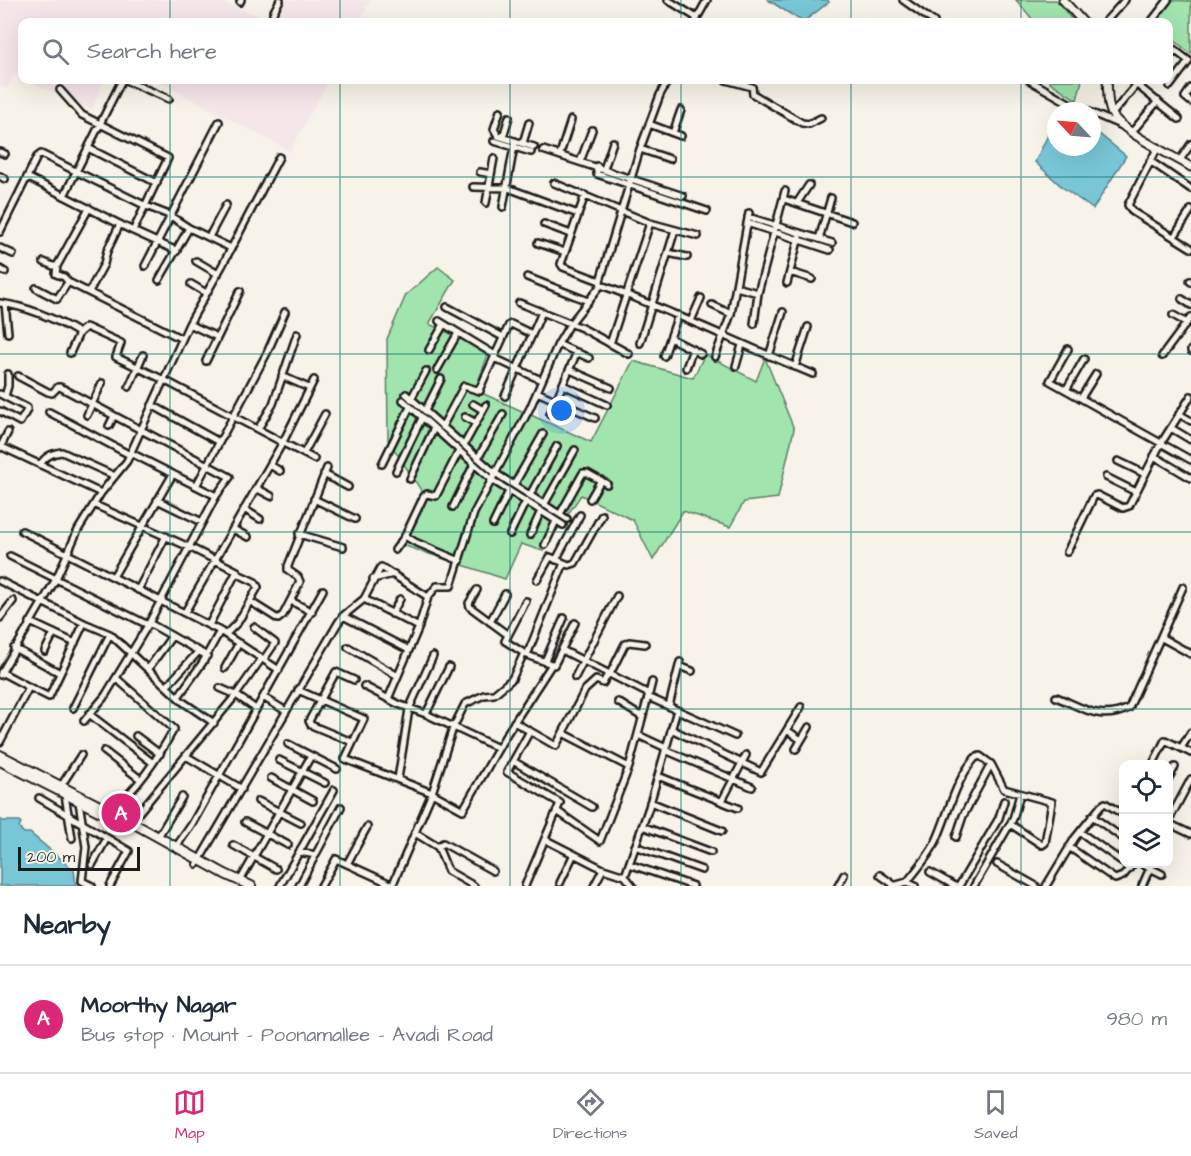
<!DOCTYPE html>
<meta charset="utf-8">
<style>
body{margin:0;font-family:"Architects Daughter",sans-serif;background:#f6f6f7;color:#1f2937}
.controls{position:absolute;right:18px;bottom:18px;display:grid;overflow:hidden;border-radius:12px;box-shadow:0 6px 24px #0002}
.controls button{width:54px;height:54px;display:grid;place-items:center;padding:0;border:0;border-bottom:2px solid #e0e1e3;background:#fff;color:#1f2937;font:30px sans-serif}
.compass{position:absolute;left:1047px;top:102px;width:54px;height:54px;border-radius:50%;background:#fff;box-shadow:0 6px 24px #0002;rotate:296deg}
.scale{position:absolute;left:18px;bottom:15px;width:122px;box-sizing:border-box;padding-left:6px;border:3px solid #1c1c1c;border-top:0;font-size:16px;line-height:21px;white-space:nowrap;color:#1c1c1c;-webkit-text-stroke:4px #f7f3e8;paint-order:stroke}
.you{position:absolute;left:562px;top:411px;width:21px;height:21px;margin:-15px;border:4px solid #fff;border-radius:50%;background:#1a73e8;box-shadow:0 0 0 9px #1a73e833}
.badge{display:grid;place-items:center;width:39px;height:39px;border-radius:50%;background:#db2777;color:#fff;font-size:20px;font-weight:700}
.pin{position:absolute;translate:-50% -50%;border:3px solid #fff;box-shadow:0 2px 6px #0006}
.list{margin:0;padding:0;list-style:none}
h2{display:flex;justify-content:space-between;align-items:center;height:78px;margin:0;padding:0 24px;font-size:26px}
h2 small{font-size:20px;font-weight:400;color:#747a83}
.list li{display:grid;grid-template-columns:39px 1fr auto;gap:18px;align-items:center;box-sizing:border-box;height:108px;padding:0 24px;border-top:2px solid #e0e1e3}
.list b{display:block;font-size:22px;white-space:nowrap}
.list p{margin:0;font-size:20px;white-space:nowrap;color:#747a83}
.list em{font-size:20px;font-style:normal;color:#747a83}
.icon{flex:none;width:33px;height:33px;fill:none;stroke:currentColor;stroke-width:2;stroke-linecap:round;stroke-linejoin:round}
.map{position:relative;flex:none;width:1191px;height:886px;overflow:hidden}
.search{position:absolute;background:#fff;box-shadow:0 6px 24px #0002;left:18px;right:18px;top:18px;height:66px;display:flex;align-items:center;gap:15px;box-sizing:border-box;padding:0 21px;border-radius:12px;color:#747a83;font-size:22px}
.sheet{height:186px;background:#fff}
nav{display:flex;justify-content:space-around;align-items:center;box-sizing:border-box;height:84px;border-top:2px solid #e0e1e3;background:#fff;font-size:16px;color:#747a83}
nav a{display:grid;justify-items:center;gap:3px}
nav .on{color:#db2777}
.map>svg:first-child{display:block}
.built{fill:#f5e6ea}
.green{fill:#a1e4ae;stroke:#5e8065;stroke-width:1.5}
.water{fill:#78c6d6;stroke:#53828c;stroke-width:1.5}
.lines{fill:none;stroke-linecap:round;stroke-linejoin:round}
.minor-casing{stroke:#1c1c1c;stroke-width:10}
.secondary-casing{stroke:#1c1c1c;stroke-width:11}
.primary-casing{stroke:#1c1c1c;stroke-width:12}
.minor{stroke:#f7f3e8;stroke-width:5}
.secondary{stroke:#f7f3e8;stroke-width:7}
.primary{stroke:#f7f3e8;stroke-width:8}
.grid{fill:none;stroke:#0f766e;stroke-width:1.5;stroke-opacity:0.55}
</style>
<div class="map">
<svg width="1191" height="886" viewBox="0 0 1191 886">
<rect width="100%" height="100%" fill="#f7f3e8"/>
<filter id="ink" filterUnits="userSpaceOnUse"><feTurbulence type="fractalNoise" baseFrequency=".0167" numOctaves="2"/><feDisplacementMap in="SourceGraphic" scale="12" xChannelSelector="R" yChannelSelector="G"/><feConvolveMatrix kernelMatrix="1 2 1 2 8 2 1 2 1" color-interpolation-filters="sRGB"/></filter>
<g filter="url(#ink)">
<!-- built -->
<path class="built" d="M0 0H219L223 3 272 20 284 0H371L359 22H22V78L14 74 7 89 0 86Z
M26 80H104L92 110Z
M156 80H329L290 151Z"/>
<!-- green -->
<path class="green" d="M1016 0H1056L1074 22H1035Z
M1163 0 1191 1V54L1169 36 1168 22H1152L1148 19Z
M1050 80H1082L1077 100 1050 82Z
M438 267 455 280 429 324 489 352 475 390 591 442 633 361 693 378 705 354 756 381 765 358 794 429 778 498 744 502 730 527 683 511 653 560 633 520 581 495 543 551 521 544 505 579 402 545 421 490 388 440 387 339 406 295Z"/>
<!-- water -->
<path class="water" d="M768 0H828L829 2 803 22Z
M1056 125V147H1092V128L1126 156 1093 209 1062 187 1035 162 1050 131Z
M0 819 3 821H19L21 823 19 828 24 833H30L74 870 76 886H0Z"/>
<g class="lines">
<!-- minor casing -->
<g class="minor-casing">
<path id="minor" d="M668 0 697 18 695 22
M903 0 934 22
M240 2 241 0
M273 13 280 0
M697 18 707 0
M1105 22 1125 0
M1151 22 1168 0
M1168 45 1189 61 1170 86
M1168 58 1175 50
M125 80 169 99
M726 80 752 87 753 94 802 123 809 124 821 118
M1029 80 1069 103 1088 111
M1131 80 1179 119
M1191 88 1185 97 1191 102
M60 90 82 115 168 158 133 231
M500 111 494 129 498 136 534 147
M1092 113 1120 125
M1112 114 1137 84
M649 124 681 136
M1132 132 1158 101
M673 133 681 110
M503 137 509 117
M494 141 531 152
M523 143 529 123
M1158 147 1128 205 1133 212 1191 248
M88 148 157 183
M640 149 670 159
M543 150 683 196
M0 152 5 154
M560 154 571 120
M1180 160 1191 144
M1150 161 1191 189
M580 162 592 130
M597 166V174L707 211
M604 169 613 142
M480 172 491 174
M0 176 5 179
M27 177 133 231 177 251
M554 183 650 223 698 236
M473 187 508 188 578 214
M585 195 561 264 563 267 600 281
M64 196 122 80
M784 199 852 222
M486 203 494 158
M797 203 809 185
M503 207 515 141
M748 217 832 243
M747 223 830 250
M544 224 571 234
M0 232 37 157 41 154 146 206 169 215 189 228 231 248
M209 237 226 205
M1174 237 1191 210
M819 239 831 198
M538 243 565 252
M0 248 13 254
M668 253 687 257
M196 261 218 274
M44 262 53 266H57L89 208
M57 266 56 274 64 277 69 283
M145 266 219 122
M0 269 5 272
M790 272 812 279
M527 277 588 301
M159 280 189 228
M1190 281 1191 282
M787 283 799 237
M191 284 206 293
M601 285C673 311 742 345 813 374
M736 287 758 293
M36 288 57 299 67 284 70 283 182 339
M89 292 104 264 107 251 120 224
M1182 299 1191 305
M0 303C29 307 54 318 79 333
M519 303 582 328 629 354
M5 304 8 333
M712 305 731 314
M447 307 503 337
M1173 315 1187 323
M439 321 495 355
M691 321 701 298
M189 324 217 337
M754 324 758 293 785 191
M670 338 701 354
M640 343 675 230
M558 344 589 358
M610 344 650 223
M1068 349 1050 381 1191 460
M429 350 444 324
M1191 351V350
M70 353 79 333 86 327 121 343 116 357 164 380 314 459
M664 356 678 315
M769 356 783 312
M1162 356 1191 317
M715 357 731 314 749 213
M494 358 541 380
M206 361 240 291
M736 366 742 345
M795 367 808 327
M686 368 693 349
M437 370 458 333
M570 370 611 388
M18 376 48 392 52 393 58 387H60L230 477 216 496 148 625 105 696 84 721
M282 376 309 388
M563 385 607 405
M129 387 143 355
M480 388 509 325 511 324 532 334
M1066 390 1084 359
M537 392 595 418
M0 394 27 408V410L20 422 0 411
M406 394 495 473 567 519
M5 396 8 386V374
M505 396 542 312
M1081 398 1096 374
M411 399 426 371
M403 400 492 480 563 525
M473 404 483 410
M152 405 219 442
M425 411 441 379
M49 412 130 455
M550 414 577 352
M1179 414 1191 421
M87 415 102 383
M465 417 476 423
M109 426 114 416
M442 427 464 386 480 391
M1171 428 1191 440
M258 429 273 404 297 334
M464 445 486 405
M0 446 101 493
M0 448 8 432
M131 453 216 496
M304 453 325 414
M1154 456 1191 478
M478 458 503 414
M1118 461 1145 474
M382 464 410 407
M40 465C45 456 52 453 62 452L115 476
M270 465 280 471
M396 471 422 418
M324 474 348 487
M1106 477 1136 492
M410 479 434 428
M514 485 543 434
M196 486 267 353 285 312
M256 488 271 496
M530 495 557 446
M314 499 355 519
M590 499 601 480
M157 500 202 522
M95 505 189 547 237 571 209 625
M544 505 575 450
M453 507 474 464
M244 509 260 519
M560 514 583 473H587L607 484
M493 524 509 491
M233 529 248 537
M22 531 220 631 279 670
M299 534 343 547
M510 534 526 501
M530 535 541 511
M405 536 415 542 460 561
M545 545 556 521
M395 550 405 536 424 496 427 494 436 496 459 451
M1067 552 1094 496 1097 495 1123 508 1129 506 1160 445 1191 396
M10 556 148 625
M556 560 580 515
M113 577 173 474
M373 579 394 574
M537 580 550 557 569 565 575 563 602 515
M0 581 84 623 110 634 183 702 214 723
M138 590 166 536
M477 590 469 603 470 607 508 635
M364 599 419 627
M291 601 312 612
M526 601 505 641 527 655 554 665 575 623
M251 602 278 619 283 615 300 582 298 577 288 570V566L327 468
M185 612 283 442 314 380
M392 614 400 599
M343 616 409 650
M0 618 13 601
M30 622 75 643
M490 622 505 594
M149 623 207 656
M254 627 275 643 264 659
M226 634 238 622 258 587 255 582 236 573
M1162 638 1191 654
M348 647 398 676
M14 648 60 673
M562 650 649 694 648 697 735 736
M45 651 54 633
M527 655 564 563
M545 661 564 618
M679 666 692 671
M225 668 239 643
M148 669 172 636
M610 674 625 644 629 642 645 644
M0 675 56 579 78 530 101 493 127 461 189 324 222 266 279 157
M575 677 617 596
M167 686 199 651
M364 686 398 704 426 714 498 748
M29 687 49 697 84 623
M220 688 236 695 262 658
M298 690 364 719 345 759 432 793 463 810 506 735 552 664
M649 694 652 682
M178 697 203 662 220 631
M263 697 286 711
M1056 697C1084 708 1100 722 1129 708L1183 587
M388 699 418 629 428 597 437 586H451L474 513 530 408 558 344 570 324 601 285 600 281 640 149 660 95 668 80
M618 702 642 717
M669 706 680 662
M73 708 110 634
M89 714 153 763
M426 714 449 667
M514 722 556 746 585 690 596 680 603 683 608 674
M671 729 761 772 801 707
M787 730 801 740
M1191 732 1181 748 1191 753
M563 733 629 767
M638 735 666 748
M136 736 160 754
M0 742 29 687 1 672
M352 742 311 725 309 721 336 672 354 680
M288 744 337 769
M796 749 809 727
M665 750 752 787
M104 751 140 779
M186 756 242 789
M279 760 325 783
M513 761 592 807
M1153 764 1165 740 1181 748
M658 776 738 808
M271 778 313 801
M398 779 409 709 433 656
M1168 779 1175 767
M61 786 81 755
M65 795 72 838
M39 798 129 851 110 886
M258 801 301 823
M722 801 746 755
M79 802 86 847 82 881 92 886
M650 802 722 831
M110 811C137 790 157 759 174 729L116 678
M557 811 600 841 629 767 648 697
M1092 816 1124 839
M131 822 236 695 256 709
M245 822 288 845
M1168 822 1191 779
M1168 823 1191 834
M642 826 711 852
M1080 832 1124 863
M415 833 438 847 448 871 474 886
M158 837 182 797
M956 837 963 816 991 764
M546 840 603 869 625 876 649 807 677 710
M233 845 276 869
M635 846 702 870
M176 847 192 824 323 590
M438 847 443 843 493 871
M1069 847 1115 879 1123 876 1133 864
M299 852 316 855
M197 864 338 623 343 616 364 599 381 567 428 597
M347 864 367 827
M629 864 693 886
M997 864 1036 886
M1142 864 1162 874
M92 865 107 838
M930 872 955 886
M880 875 894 885
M625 876 633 886
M240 881 311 756
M907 882C918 868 930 855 937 839 949 812 955 781 975 758L980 756 991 764 1004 789 1052 802 1045 843 1042 845 1010 824
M560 883 574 854
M280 886 334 790
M299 886 341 807
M321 886 336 859 393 885
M392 886 432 793 453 728 465 704 484 695 494 694 512 679 524 653
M525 886 560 803 507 772 530 731
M594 886 603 869
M838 886 844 875
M893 886 907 882 915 886
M959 886 999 818 1004 801
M974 886 1013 819 1020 794
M1046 886 1075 838 1101 806 1105 803 1124 815
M1142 886 1150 868"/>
</g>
<!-- secondary casing -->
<g class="secondary-casing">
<path id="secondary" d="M1063 0 1083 22
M1107 80C1108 90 1107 102 1111 112 1119 131 1172 155 1191 167"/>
</g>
<!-- primary casing -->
<g class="primary-casing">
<path id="primary" d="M0 755 131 822 225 874 251 886
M0 761 124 824"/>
</g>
<!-- minor -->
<use href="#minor" class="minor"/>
<!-- secondary -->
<use href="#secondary" class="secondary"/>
<!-- primary -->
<use href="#primary" class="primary"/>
</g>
</g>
<!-- grid -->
<path class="grid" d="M170 0V22M340 0V22M510 0V22M681 0V22M851 0V22M1021 0V22M170 80V886M340 80V886M510 80V886M681 80V886M851 80V886M1021 80V886M0 177H1191M0 354H1191M0 532H1191M0 709H1191"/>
</svg>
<div class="controls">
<button><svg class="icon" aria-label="locate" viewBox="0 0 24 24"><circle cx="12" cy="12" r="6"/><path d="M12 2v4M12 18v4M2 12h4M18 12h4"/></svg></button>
<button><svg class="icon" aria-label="layers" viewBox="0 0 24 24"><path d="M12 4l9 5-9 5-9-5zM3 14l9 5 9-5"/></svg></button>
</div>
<svg class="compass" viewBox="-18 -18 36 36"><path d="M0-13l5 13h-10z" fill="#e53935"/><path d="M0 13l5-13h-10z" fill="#747a83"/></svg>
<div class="scale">200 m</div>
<div class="you"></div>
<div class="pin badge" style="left:121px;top:813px">A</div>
<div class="search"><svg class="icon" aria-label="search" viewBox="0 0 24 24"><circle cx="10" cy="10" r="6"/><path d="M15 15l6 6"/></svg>Search here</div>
</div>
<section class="sheet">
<h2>Nearby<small></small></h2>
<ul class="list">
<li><span class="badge">A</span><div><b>Moorthy Nagar</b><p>Bus stop · Mount - Poonamallee - Avadi Road</p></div><em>980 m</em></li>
</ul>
</section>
<nav>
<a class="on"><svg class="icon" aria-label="map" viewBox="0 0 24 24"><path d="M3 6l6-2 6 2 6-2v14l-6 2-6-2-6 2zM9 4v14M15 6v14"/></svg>Map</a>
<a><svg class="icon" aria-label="directions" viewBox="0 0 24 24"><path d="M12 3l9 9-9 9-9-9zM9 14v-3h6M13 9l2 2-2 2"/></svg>Directions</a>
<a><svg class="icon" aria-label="saved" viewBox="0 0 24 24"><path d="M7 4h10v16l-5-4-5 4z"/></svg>Saved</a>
</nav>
